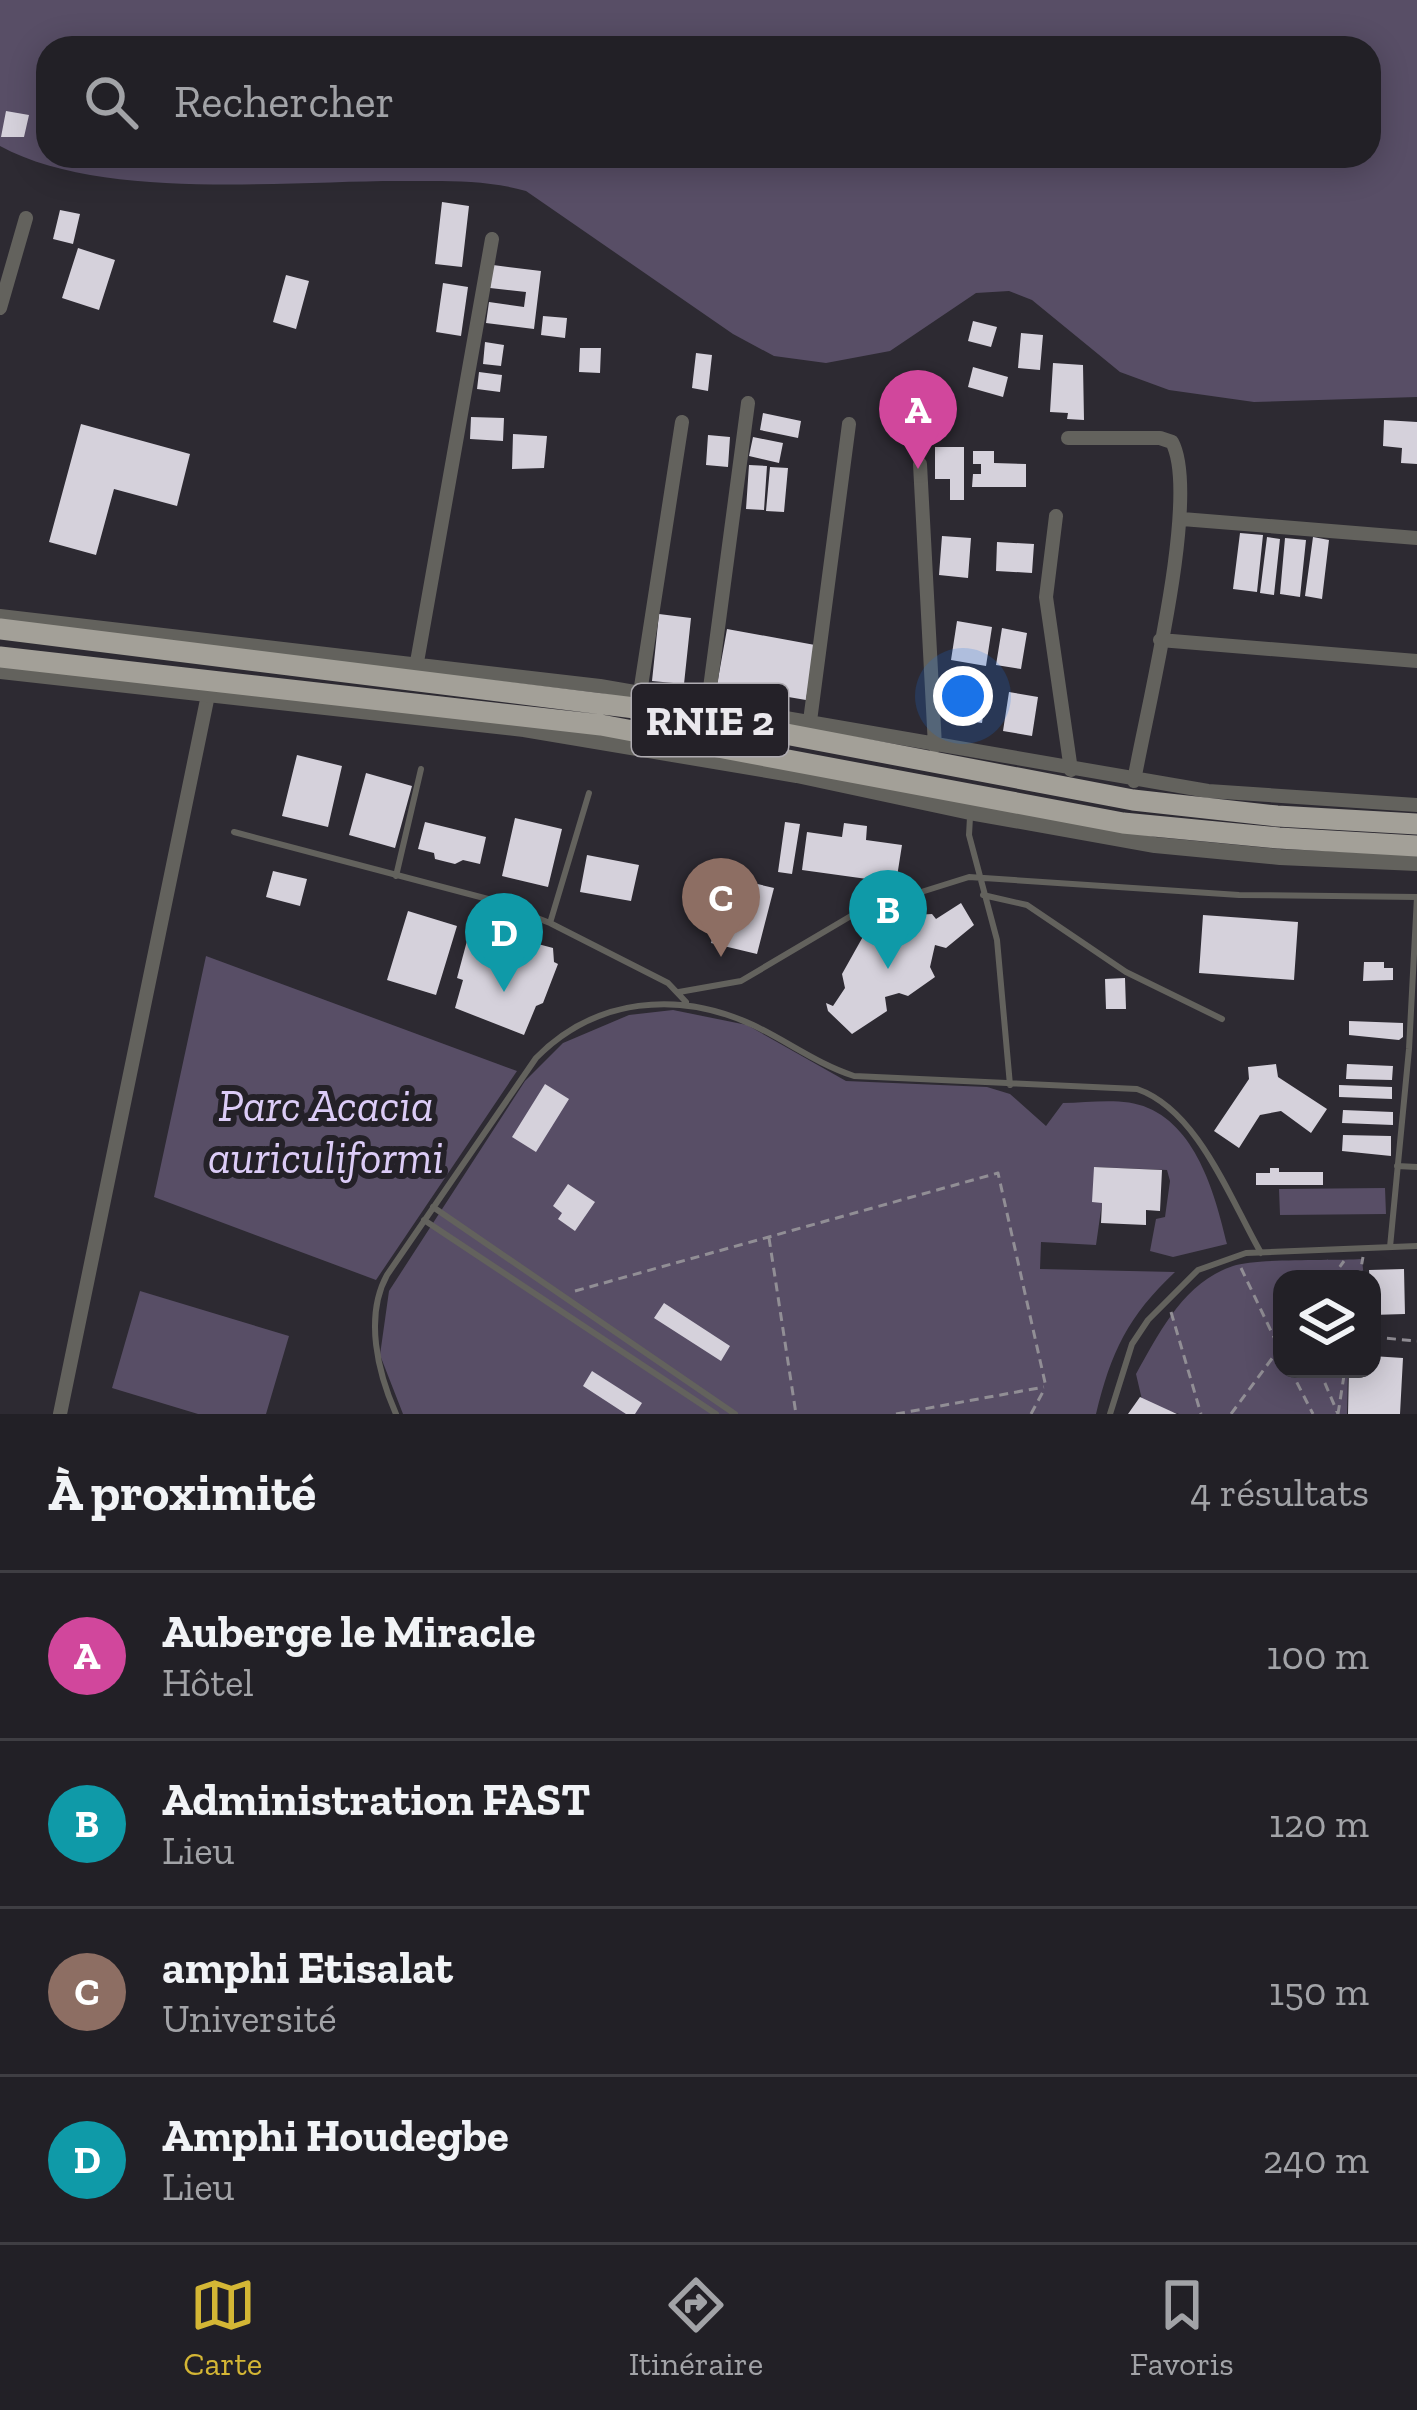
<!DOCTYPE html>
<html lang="fr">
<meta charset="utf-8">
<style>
body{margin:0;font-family:"Zilla Slab",serif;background:#2a282e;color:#f1f3f6}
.controls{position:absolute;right:36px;bottom:36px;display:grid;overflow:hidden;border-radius:24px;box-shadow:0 6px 30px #0003}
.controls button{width:108px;height:108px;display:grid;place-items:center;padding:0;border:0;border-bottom:3px solid #3f3e43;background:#222026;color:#f1f3f6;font:60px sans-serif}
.you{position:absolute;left:963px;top:696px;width:42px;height:42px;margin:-30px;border:9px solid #fff;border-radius:50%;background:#1a73e8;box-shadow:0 0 0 18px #1a73e833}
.badge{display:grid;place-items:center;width:78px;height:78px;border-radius:50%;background:#d4b635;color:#fff;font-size:39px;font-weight:700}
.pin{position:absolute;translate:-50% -99px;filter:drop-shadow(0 3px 6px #0008)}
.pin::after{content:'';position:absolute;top:63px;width:42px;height:36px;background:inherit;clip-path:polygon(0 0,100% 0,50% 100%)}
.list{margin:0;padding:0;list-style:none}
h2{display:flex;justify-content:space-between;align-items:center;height:156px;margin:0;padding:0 48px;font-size:51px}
h2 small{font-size:39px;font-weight:400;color:#a2a3a7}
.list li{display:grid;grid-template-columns:78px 1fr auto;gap:36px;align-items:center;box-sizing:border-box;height:168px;padding:0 48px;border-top:3px solid #3f3e43}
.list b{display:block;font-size:45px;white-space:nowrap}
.list p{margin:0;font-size:39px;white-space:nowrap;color:#a2a3a7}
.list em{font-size:39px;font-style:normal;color:#a2a3a7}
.icon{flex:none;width:66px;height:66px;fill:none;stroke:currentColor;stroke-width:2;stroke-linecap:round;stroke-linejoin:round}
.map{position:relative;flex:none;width:1417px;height:1414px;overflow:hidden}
.search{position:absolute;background:#222026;box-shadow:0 6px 30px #0003;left:36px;right:36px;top:36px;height:132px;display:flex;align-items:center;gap:30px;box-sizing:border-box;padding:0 42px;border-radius:36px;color:#a2a3a7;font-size:45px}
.sheet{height:828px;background:#222026}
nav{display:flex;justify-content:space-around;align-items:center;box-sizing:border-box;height:168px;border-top:3px solid #3f3e43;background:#222026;font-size:33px;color:#a2a3a7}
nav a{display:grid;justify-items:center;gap:6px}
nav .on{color:#d4b635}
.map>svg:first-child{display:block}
.green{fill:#584e66;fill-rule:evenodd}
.building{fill:#d5d1db}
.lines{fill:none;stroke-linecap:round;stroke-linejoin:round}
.path{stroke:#918e95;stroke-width:3;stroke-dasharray:9 6;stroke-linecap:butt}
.service{stroke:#63625d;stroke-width:6}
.minor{stroke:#63625d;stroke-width:14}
.tertiary{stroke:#63625d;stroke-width:16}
.trunk{stroke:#a3a098;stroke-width:21}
.labels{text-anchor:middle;stroke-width:12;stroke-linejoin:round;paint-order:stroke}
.shield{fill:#242128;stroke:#afacb2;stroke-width:3}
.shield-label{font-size:42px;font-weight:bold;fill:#eae8ed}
.park-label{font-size:45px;font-style:italic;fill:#dcccf7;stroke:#242128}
</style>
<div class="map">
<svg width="1417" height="1414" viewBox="0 0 1417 1414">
<rect width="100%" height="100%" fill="#2d2a32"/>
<!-- green -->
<path class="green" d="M0 0H1417V397L1254 402 1169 390 1120 372 1032 300 1009 291 976 293 890 351 826 363 774 356 733 334 526 191C484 179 443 181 399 181 284 181 101 201 0 146ZM48 48H1369V156H48Z
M206 956 517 1071 376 1280 154 1197Z
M673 1010 747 1025 846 1081 987 1087 1010 1094 1046 1126 1063 1103C1090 1103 1123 1097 1148 1108 1198 1129 1216 1198 1227 1244L1173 1257 1150 1251 1156 1219 1165 1217 1170 1181 1167 1170 1094 1167 1102 1203 1096 1245 1041 1242 1040 1269 1175 1272C1128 1316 1111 1352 1096 1414H403L380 1355 389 1291 525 1081 563 1043 629 1015Z
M1385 1188 1386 1214 1280 1215 1279 1189Z
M1362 1259 1364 1279H1282V1369H1348L1347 1414H1179L1143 1404 1136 1374C1159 1333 1184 1282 1233 1266 1257 1258 1332 1261 1362 1259Z
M140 1291 289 1336 266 1414H198L112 1388Z"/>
<!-- building -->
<path class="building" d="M6 111 29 115 24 137H1Z
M442 202 469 206 462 267 435 264Z
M60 210 80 214 73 244 53 239Z
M78 248 115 260 99 310 62 298Z
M493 265 541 271 534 329 486 323 489 302 524 307 526 292 490 288Z
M286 275 309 281 296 329 273 322Z
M443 283 468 287 461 336 436 332Z
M543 316 567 318 565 338 541 335Z
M973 321 997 327 991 347 968 341Z
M1021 333 1043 335 1040 370 1018 368Z
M485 342 504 345 501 366 483 364Z
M580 348H601L600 373 579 372Z
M696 353 712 355 708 391 692 388Z
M1053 363 1083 365 1084 420 1067 419 1068 413 1050 412Z
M973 367 1008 377 1003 397 968 387Z
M479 372 502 375 500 392 477 389Z
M763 413 801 421 798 438 760 430Z
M471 417 504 418 503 441 470 439Z
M1384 420 1417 422V464L1401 463 1402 448 1383 446Z
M81 424 190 454 177 506 114 489 96 555 49 542Z
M513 434 547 436 544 468 512 469Z
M708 435 730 437 728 467 706 465Z
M753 437 783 443 779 463 749 456Z
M935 447H964V500H950V479H935Z
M973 451H994V463L1026 464V487H972L973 474H981V464H973Z
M749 465 767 466 764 510 746 509Z
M770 467 788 468 784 512 766 511Z
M1240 533 1263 535 1257 592 1233 589Z
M942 536 971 538 968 578 939 575Z
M1267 537 1280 539 1274 595 1260 593Z
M1313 537 1329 540 1322 599 1305 596Z
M1285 538 1306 540 1300 597 1280 594Z
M997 542 1034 544 1032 573 996 571Z
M659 614 691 618 684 684 652 681Z
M957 621 992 627 986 666 951 660Z
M1002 628 1027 633 1021 669 996 665Z
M727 629 815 645 806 700 717 685Z
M960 684 987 688 982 723 955 719Z
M1009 692 1038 697 1032 736 1003 731Z
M297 755 342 766 328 827 282 816Z
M366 773 412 786 395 848 349 835Z
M515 818 562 829 548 887 502 876Z
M425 822 486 837 480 864 463 860 455 864 435 859 434 853 418 849Z
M785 822 800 824 792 874 778 872Z
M844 823 867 826 866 840 902 845 896 883 802 870 807 832 842 837Z
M587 855 639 865 631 901 580 892Z
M273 871 307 879 300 906 266 897Z
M728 877 774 888 757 954 711 943Z
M878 900 883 911 889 907 898 916 932 914 936 919 961 903 974 925 946 948 935 945 930 967 935 977 908 996 899 993 885 997 887 1011 852 1034 828 1011 826 1003 833 1006 845 988 842 974 865 933 859 916Z
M408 911 457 926 436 995 387 980Z
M1203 915 1298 922 1294 980 1199 973Z
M471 926 553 948 554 962 558 964 543 1003 536 1006 524 1035 455 1008 463 980 457 978Z
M1364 962H1384V968H1393V980L1363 981Z
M1125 978 1126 1009H1106L1105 979Z
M1349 1021 1403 1023V1037L1399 1040 1349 1035Z
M1276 1064 1278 1077 1327 1109 1311 1133 1281 1111 1260 1115 1239 1148 1214 1131 1249 1079 1248 1067Z
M1347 1064 1393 1066 1392 1080 1346 1079Z
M545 1084 569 1099 536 1152 512 1137Z
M1339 1085 1392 1087V1099L1339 1097Z
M1343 1110 1393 1112V1125L1342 1123Z
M1343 1135 1391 1136V1156L1342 1151Z
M1094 1167 1162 1170 1160 1211 1146 1210V1225L1101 1223 1102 1203 1092 1202Z
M1270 1168H1279V1172H1323V1185H1256V1173H1270Z
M568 1184 595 1202 575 1231 558 1219 562 1213 553 1206Z
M1404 1269 1405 1314 1372 1315 1369 1270Z
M664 1303 730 1346 721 1361 654 1318Z
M1372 1356 1403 1358 1400 1414H1348L1349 1369H1372Z
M592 1371 642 1403 635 1414H626L583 1386Z
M1140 1397 1177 1414H1128Z"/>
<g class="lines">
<!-- path -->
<path class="path" d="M769 1238 796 1414
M1241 1268 1282 1354
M1331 1279 1344 1261
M1359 1279 1363 1257
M575 1291 998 1173 1046 1387
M1171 1312 1201 1414
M1372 1337 1417 1341
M1290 1369 1313 1414
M1319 1369 1338 1414
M896 1414 1044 1387
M1031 1414 1045 1388
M1231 1414 1282 1345
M1338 1414 1345 1369"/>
<!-- service -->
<path class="service" d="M970 817 969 835 997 940 1010 1085
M234 832 488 899 550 923 668 983 686 1002
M396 876 421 769
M983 895 1027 905 1126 972 1222 1019
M550 923 589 793
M679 992 741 981 878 900 918 893 969 877 1239 895 1417 897 1409 1049 1390 1247
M1397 1166 1417 1167
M433 1207 735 1414
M424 1220 716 1414
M396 1414C378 1373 364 1317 387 1275L536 1058C595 998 678 990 753 1025 787 1041 817 1064 854 1076L1137 1089C1198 1110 1230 1199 1261 1253
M1110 1414 1132 1344 1148 1320 1198 1270 1246 1253 1417 1246"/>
<!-- minor -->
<path class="minor" d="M0 308 26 218
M1068 438H1160L1172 442C1201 496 1146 712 1134 781
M920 464 935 746
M1056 516 1046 597 1071 770
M1182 519 1417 538
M0 616 600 686 1208 791 1417 805
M1160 640 1417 661
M417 662 492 239
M640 693 682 422
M708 703 748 403
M810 721 849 424
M60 1414 208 695"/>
<!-- tertiary -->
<path class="tertiary" d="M0 671 524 729 797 775 970 812 1155 845 1280 857 1417 863"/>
<!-- trunk -->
<path class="trunk" d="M0 629 675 713 1133 800 1277 816 1417 824
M0 657 601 725 1123 823 1279 838 1417 846"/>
</g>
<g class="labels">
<!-- shield labels -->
<rect class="shield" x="632" y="684" width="156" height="72" rx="9"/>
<g class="shield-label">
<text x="710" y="735">RNIE 2</text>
</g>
<!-- park labels -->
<g class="park-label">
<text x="326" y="1121">Parc Acacia<tspan x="326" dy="52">auriculiformi</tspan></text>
</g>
</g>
</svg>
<div class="controls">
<button><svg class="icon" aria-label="layers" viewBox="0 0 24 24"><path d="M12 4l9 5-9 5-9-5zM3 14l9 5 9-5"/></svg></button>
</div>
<div class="you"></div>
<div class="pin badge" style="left:918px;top:469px;background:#d1479c">A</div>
<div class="pin badge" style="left:888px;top:969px;background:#0f9aa8">B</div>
<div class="pin badge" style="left:721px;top:957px;background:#8d6e63">C</div>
<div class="pin badge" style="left:504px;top:992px;background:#0f9aa8">D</div>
<div class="search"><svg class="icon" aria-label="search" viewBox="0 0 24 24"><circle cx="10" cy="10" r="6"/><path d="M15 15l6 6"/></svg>Rechercher</div>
</div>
<section class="sheet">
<h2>À proximité<small>4 résultats</small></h2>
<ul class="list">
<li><span class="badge" style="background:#d1479c">A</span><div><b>Auberge le Miracle</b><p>Hôtel</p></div><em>100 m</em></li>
<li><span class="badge" style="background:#0f9aa8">B</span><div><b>Administration FAST</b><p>Lieu</p></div><em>120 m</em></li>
<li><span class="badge" style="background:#8d6e63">C</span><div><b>amphi Etisalat</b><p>Université</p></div><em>150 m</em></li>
<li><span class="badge" style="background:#0f9aa8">D</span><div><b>Amphi Houdegbe</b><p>Lieu</p></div><em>240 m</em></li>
</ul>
</section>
<nav>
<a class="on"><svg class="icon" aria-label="map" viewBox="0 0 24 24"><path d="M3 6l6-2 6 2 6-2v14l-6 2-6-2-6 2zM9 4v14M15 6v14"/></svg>Carte</a>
<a><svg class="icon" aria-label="directions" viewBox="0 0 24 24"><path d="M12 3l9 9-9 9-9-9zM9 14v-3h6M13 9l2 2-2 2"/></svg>Itinéraire</a>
<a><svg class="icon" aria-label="saved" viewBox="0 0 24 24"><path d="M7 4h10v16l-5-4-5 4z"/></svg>Favoris</a>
</nav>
